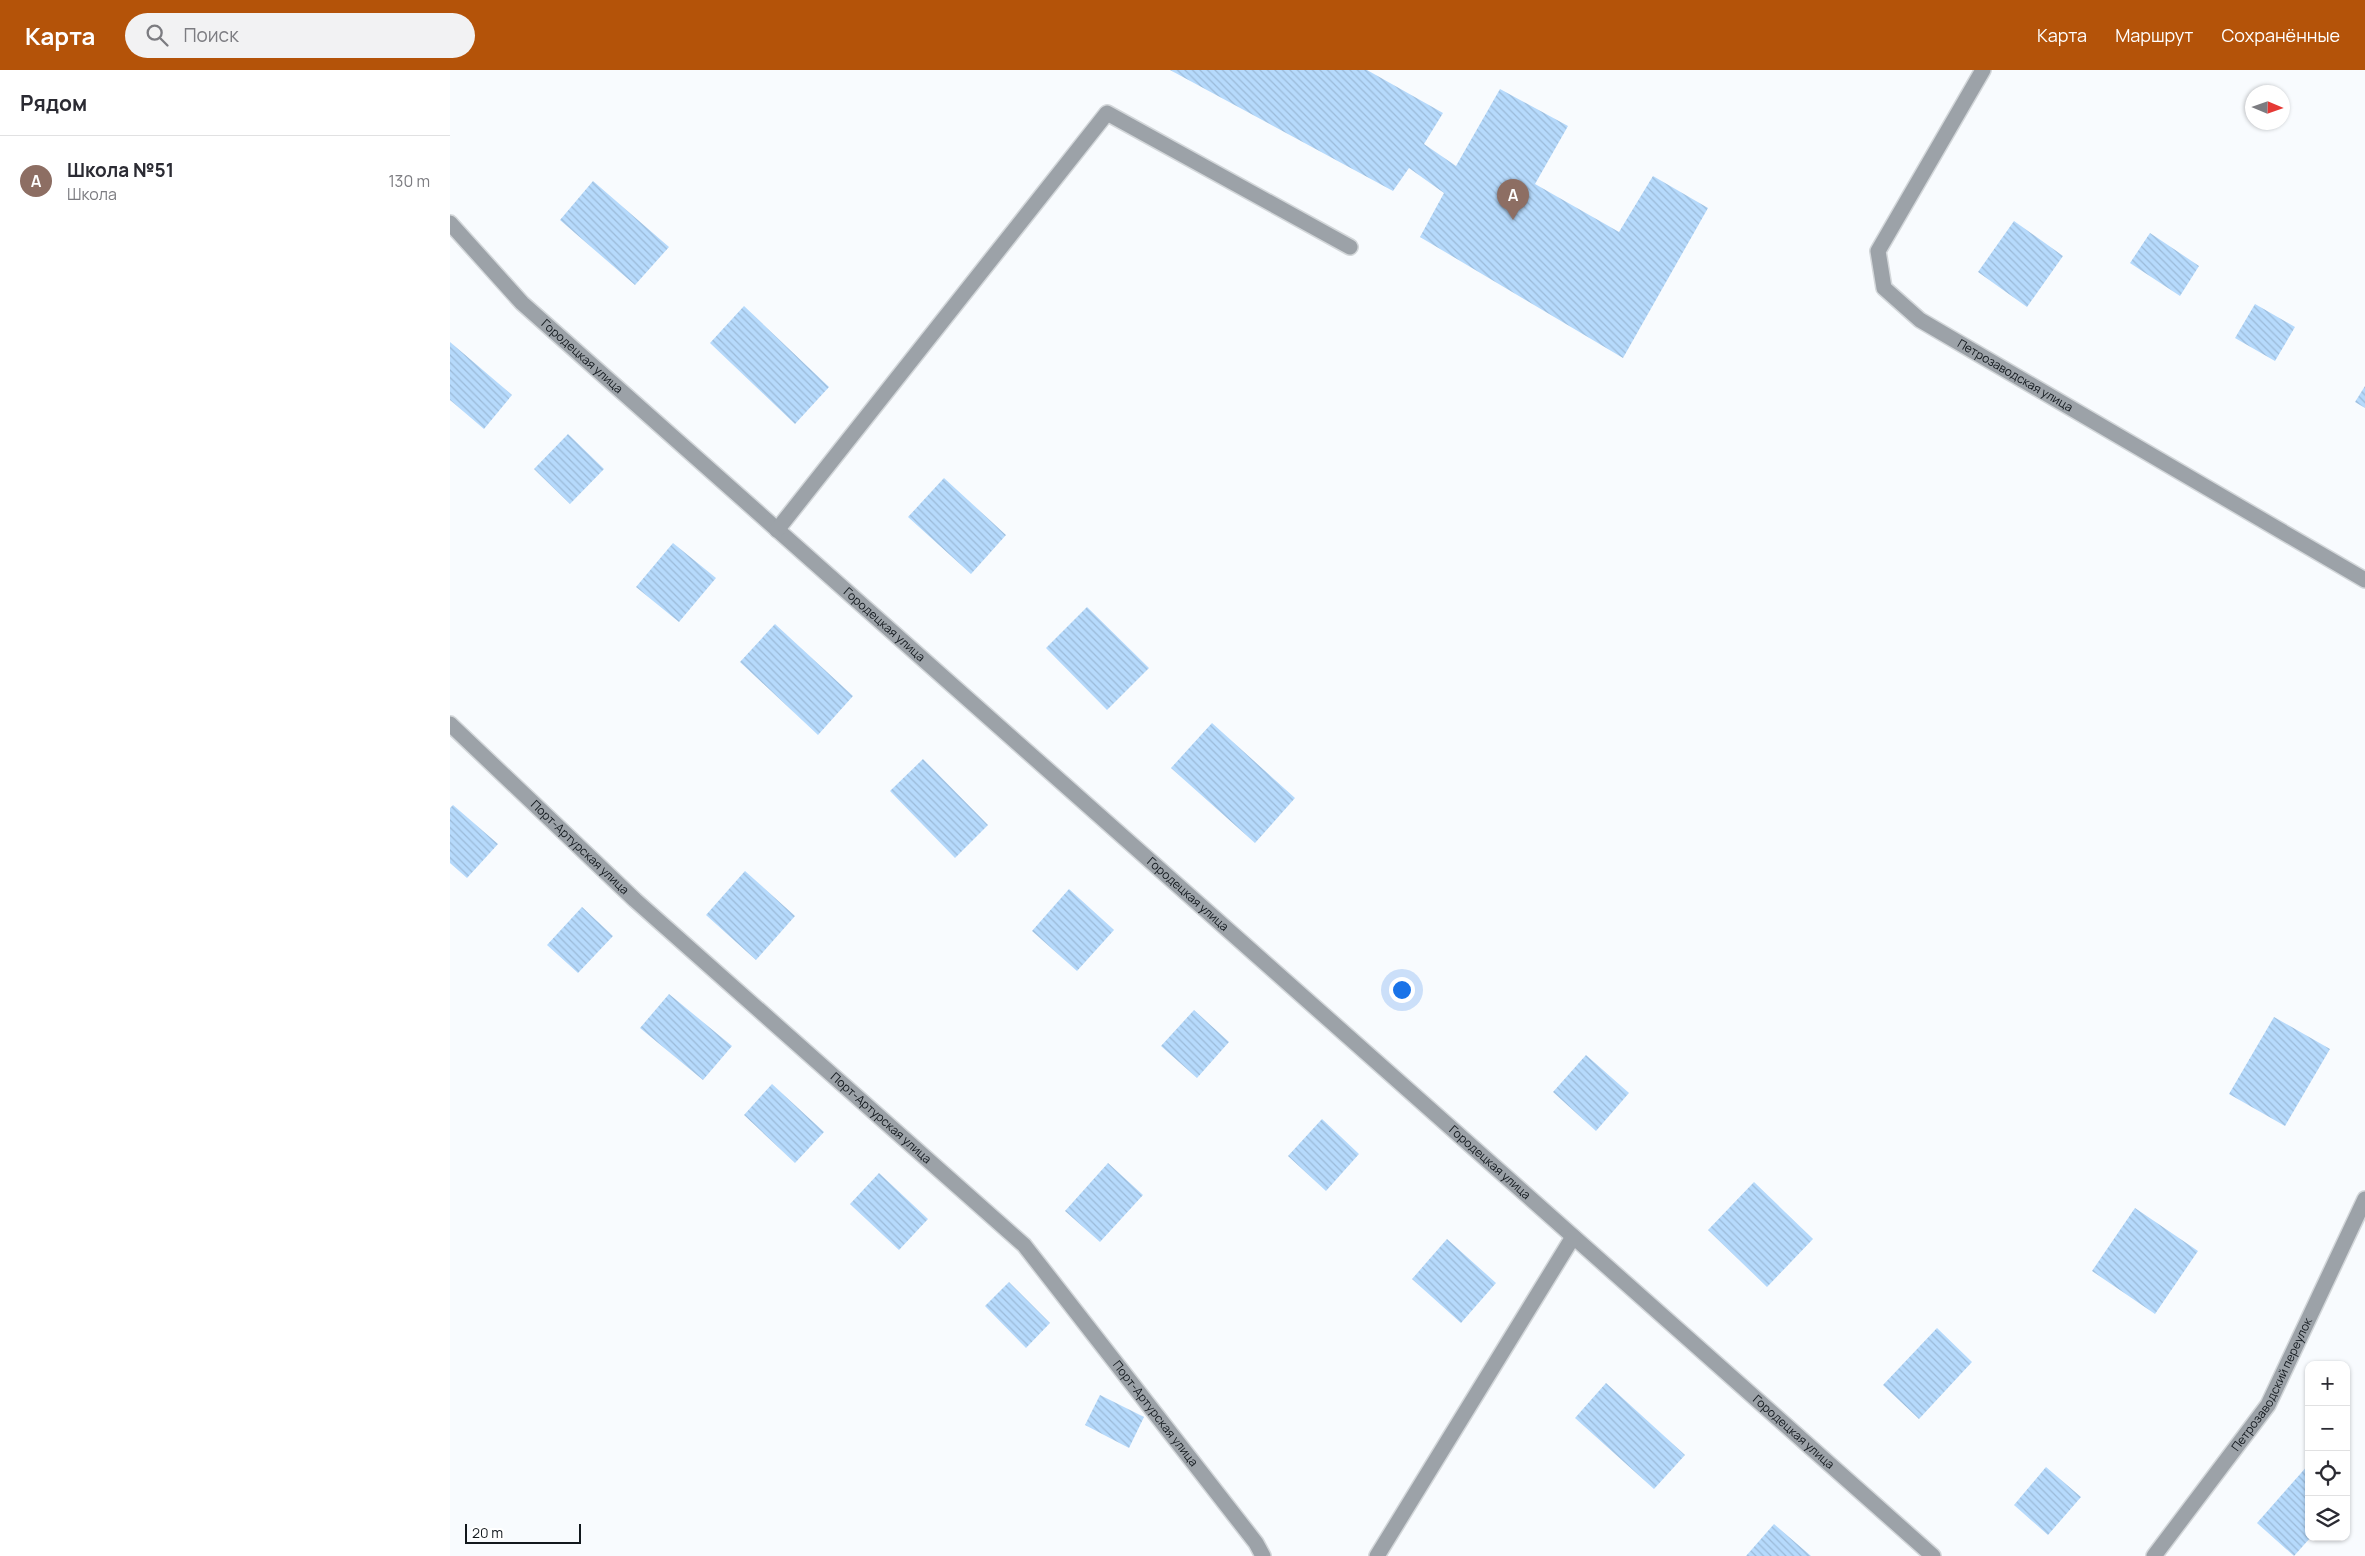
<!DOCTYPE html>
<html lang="ru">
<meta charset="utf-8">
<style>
body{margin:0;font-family:Manrope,sans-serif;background:#f2f2f3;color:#2b2b33}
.controls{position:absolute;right:15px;bottom:15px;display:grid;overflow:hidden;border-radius:10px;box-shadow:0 1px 4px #0004}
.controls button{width:45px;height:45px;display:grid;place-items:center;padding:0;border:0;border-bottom:1px solid #e1e1e2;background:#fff;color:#2b2b33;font:25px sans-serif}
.compass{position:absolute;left:1795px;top:15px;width:45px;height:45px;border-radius:50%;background:#fff;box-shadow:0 1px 4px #0004;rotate:92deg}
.scale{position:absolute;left:15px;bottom:12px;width:116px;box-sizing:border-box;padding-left:5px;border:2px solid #12181d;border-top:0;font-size:14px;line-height:18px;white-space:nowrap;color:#12181d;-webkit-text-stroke:4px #fff;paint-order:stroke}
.you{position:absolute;left:951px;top:919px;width:18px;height:18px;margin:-12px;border:4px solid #fff;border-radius:50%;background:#1a73e8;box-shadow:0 0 0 8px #1a73e833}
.badge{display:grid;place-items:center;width:32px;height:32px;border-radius:50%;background:#b45309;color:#fff;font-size:16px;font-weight:700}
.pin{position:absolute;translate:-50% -41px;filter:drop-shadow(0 1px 2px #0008)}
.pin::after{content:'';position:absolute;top:26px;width:18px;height:15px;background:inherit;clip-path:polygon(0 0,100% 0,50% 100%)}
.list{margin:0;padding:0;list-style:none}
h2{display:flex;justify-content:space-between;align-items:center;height:65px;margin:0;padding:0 20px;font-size:21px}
h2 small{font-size:16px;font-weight:400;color:#7c7c81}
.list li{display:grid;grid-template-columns:32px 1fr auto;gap:15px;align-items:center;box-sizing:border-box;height:90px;padding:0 20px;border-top:1px solid #e1e1e2}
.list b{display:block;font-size:19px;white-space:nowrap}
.list p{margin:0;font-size:16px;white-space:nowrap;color:#7c7c81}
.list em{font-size:16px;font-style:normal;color:#7c7c81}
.icon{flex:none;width:28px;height:28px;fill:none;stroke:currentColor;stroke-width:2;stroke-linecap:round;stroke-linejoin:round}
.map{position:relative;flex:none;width:1915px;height:1486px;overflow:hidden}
header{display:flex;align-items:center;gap:30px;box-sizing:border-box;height:70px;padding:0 25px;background:#b45309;color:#fff}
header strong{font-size:24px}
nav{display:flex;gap:28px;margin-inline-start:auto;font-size:18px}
.search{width:350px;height:45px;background:#f2f2f3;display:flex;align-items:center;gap:12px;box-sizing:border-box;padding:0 18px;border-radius:28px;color:#7c7c81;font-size:19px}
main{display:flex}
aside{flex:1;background:#fff}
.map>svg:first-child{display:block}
.building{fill:url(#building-back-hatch)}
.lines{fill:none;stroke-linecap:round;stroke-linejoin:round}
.minor-casing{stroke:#d3d7da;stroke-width:18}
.minor{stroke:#9ca2a8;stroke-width:15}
.labels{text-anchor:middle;stroke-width:5;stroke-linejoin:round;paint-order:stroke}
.street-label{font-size:12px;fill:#12181d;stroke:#fff}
</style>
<header>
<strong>Карта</strong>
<div class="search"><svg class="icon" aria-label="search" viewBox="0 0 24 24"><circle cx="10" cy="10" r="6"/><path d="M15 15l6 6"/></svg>Поиск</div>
<nav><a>Карта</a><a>Маршрут</a><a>Сохранённые</a></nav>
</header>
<main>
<aside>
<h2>Рядом<small></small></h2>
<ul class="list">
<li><span class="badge" style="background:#8d6e63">A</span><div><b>Школа №51</b><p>Школа</p></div><em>130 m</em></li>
</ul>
</aside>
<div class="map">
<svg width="1915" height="1486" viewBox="0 0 1915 1486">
<defs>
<pattern id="building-back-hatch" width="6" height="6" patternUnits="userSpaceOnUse" patternTransform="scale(1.25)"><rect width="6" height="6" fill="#b6dafc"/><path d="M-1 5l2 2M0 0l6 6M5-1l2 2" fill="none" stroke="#9bbad8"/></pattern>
</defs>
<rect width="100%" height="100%" fill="#f8fbfe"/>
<!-- building -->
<path class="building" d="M720 0H917L993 43 974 74 1006 96 1050 19 1118 56 1085 114 1169 162 1203 106 1258 138 1173 288 970 167 994 123 959 98 943 121Z
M143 111 219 177 185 215 110 150Z
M1564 151 1613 186 1577 237 1528 202Z
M1700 163 1749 196 1730 226 1680 193Z
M1805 234 1845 257 1825 291 1785 268Z
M294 236 379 317 345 354 260 273Z
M0 272 62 325 34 359 0 330Z
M1915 316V338L1905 332Z
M118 364 154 399 120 434 84 399Z
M494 408 556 465 521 504 458 447Z
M223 473 266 508 229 552 186 517Z
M637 537 699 598 657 640 596 578Z
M325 554 403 626 368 665 290 592Z
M762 653 845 728 805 773 721 698Z
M473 689 538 755 505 788 440 721Z
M3 735 48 774 17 808 0 793V738Z
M295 801 345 846 306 890 256 845Z
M619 819 664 860 627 901 582 861Z
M132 837 163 866 128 903 97 875Z
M219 924 282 976 253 1010 190 958Z
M744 940 779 972 747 1008 711 976Z
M1824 947 1880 979 1835 1056 1779 1024Z
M1136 985 1179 1023 1146 1061 1103 1022Z
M322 1014 374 1062 345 1093 294 1045Z
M872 1049 909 1084 876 1121 838 1086Z
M658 1093 693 1125 650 1172 615 1141Z
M429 1103 478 1149 449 1180 400 1134Z
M1304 1112 1363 1169 1317 1217 1258 1160Z
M1685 1138 1748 1181 1705 1244 1642 1201Z
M997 1169 1046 1213 1011 1253 962 1209Z
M559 1212 600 1253 576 1278 535 1236Z
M1487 1258 1522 1292 1469 1349 1433 1315Z
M1156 1313 1235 1385 1204 1419 1125 1348Z
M650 1325 694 1347 679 1378 635 1355Z
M1859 1394V1467H1861L1844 1486 1807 1453Z
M1596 1397 1631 1427 1598 1465 1564 1435Z
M1324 1454 1361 1486H1296Z"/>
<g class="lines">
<!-- minor casing -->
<g class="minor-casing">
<g id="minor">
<path id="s1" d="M1533 0 1428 181 1434 218 1470 250 1915 510"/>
<path id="s2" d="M0 153 72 233 1483 1486"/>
<path d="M327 460 657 43 900 177"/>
<path id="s3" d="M0 654 185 830 574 1175 806 1473 813 1486"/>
<path d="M927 1486 1123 1167"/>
<path id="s4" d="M1704 1486 1818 1335 1915 1129"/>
</g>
</g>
<!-- minor -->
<use href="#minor" class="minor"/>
</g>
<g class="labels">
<!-- street labels -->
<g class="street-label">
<text dy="4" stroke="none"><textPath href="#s2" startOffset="188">Городецкая улица</textPath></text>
<text dy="4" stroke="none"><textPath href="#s1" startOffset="405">Петрозаводская улица</textPath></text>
<text dy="4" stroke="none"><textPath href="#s2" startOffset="592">Городецкая улица</textPath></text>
<text dy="4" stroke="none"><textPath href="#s3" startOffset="179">Порт-Артурская улица</textPath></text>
<text dy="4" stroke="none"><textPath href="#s2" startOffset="998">Городецкая улица</textPath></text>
<text dy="4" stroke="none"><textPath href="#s3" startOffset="584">Порт-Артурская улица</textPath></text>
<text dy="4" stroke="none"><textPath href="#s2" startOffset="1402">Городецкая улица</textPath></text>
<text dy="4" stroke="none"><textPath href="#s4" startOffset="209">Петрозаводский переулок</textPath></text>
<text dy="4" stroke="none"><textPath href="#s3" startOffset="989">Порт-Артурская улица</textPath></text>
<text dy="4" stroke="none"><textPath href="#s2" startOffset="1808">Городецкая улица</textPath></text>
</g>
</g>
</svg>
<div class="controls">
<button>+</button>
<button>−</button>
<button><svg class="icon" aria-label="locate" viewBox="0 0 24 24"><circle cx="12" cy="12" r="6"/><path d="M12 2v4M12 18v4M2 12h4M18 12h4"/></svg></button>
<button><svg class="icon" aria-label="layers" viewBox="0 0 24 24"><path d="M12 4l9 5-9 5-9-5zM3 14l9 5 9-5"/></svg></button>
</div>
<svg class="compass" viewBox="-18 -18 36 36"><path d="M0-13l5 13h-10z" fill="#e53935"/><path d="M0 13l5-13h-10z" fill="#7c7c81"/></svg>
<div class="scale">20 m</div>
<div class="you"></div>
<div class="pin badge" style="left:1063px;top:150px;background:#8d6e63">A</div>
</div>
</main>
